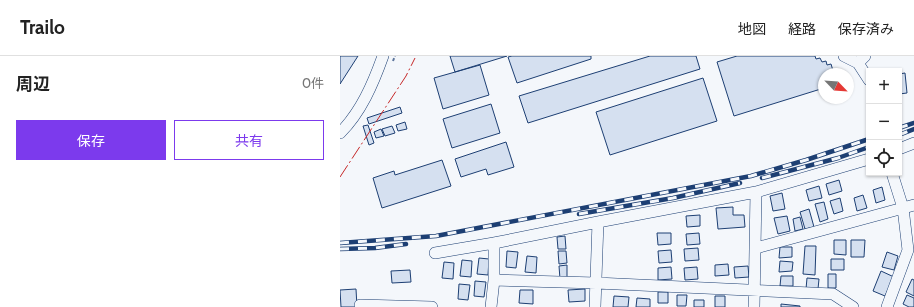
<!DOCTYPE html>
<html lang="ja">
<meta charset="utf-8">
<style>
body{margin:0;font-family:Cabin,"Noto Sans JP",sans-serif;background:#f2f2f2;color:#222}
.controls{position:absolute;right:12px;top:12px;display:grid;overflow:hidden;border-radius:0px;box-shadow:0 1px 3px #0004}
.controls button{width:36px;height:36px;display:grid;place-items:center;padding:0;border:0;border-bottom:1px solid #e0e0e0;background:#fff;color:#222;font:20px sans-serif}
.compass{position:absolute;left:478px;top:12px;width:36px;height:36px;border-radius:50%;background:#fff;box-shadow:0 1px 3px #0004;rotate:115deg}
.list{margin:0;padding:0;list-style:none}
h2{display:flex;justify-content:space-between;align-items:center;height:52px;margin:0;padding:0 16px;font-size:17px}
h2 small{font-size:13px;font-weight:400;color:#767676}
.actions{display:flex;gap:8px;padding:12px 16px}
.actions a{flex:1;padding:9px 0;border:1px solid #7c3aed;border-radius:0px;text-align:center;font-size:14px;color:#7c3aed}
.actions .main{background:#7c3aed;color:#fff}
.icon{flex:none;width:22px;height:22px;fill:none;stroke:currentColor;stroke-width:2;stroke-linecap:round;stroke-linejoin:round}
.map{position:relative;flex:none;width:574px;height:251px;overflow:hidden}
header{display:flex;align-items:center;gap:24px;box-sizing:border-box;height:56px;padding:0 20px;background:#fff;border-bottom:1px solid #e0e0e0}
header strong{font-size:19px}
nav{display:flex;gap:22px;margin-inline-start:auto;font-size:14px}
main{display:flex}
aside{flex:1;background:#fff}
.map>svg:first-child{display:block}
.building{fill:#d5e0f0;stroke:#1d3f73}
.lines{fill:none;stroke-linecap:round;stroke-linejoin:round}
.minor-casing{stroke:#1d3f73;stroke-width:12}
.path{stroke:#5e769c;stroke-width:2;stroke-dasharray:3 2;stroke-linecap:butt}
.minor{stroke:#f4f7fb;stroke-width:11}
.rail-casing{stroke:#1d3f73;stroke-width:4.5}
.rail{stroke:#f4f7fb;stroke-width:3;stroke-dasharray:9;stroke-linecap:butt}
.power{stroke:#c62828;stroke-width:1;stroke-dasharray:14 3 2 3;stroke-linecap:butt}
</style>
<header>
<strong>Trailo</strong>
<nav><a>地図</a><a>経路</a><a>保存済み</a></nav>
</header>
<main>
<aside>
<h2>周辺<small>0件</small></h2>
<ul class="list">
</ul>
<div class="actions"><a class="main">保存</a><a>共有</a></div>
</aside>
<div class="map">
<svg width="574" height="251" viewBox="0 0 574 251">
<rect width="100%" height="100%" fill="#f4f7fb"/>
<!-- building -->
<path class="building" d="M0 0H18L0 28Z
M110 0H167L115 16Z
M172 0H251V3L177 27 168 1Z
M310 0H356L360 13 188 67 179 40Z
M397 0H475L476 3 480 2 482 6 486 5 487 9 491 8 494 18H484V32L394 60 377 6Z
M140 9 149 39 103 53 94 22Z
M565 17 567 37 559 38V18Z
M363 22 377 65 270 99 256 56Z
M151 48 160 77 112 92 103 63Z
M60 51 62 57 29 68 27 62Z
M65 66 67 73 58 75 56 69Z
M28 69 34 87 29 89 23 70Z
M52 70 55 77 45 80 42 73Z
M41 73 44 80 36 82 34 76Z
M166 86 174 111 148 119 146 113 121 121 115 103Z
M102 104 111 130 42 152 33 122 54 115 55 119Z
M499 124 502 135 489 139 486 128Z
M479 130 482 142 469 145 466 134Z
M542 131 545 144 536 147 533 134Z
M442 137 445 153 433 155 430 140Z
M523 139 527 152 517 155 514 142Z
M500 142 503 155 494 158 490 145Z
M484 146 488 163 480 166 475 148Z
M393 151V159H404L405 171 378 173 376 152Z
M469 153 474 171 465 173 460 156Z
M360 159V170L347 171 346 160Z
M447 160 450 175 438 178 434 162Z
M460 161 463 173 455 175 453 163Z
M317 177H331V188L318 189Z
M359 177 360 188 347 189 346 178Z
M225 180 226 193H218L217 181Z
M494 184H506V199L494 198Z
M511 184H525L524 201H511Z
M465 190H476L475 219 463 218Z
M440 191H452V201L439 202Z
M358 192 359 204 345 205 344 193Z
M331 194 332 206 319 207 318 195Z
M167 195 178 196 176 212 166 211Z
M218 195H226L227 207 219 208Z
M547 196 558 200 554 214 542 211Z
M187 200 197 201 196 217 185 216Z
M139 202 149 203 148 219 137 218Z
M491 203H504V214H491Z
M122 204 132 205 131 221 120 220Z
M440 205 453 206 452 215 439 216Z
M104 206 114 207 113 223 102 222Z
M388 208 389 219 375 220V209Z
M227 209V222L220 223 219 210Z
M408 210 409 221 395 222 394 211Z
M331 211 332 223 318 224V212Z
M357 211 358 223 345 224 344 212Z
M70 214 71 226 52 227 51 215Z
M541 215 554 221 545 240 533 235Z
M488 218H496V232H488Z
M441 220H453V230H440Z
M467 222 479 223 478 233H466Z
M572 223 574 224V240L566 236Z
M135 225 146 226 144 241 134 240Z
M119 228 130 229 128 244 118 243Z
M16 233 17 251H1L0 234Z
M245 233V245L229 246 228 234Z
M180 234H193V248L179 247Z
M318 236H328V247H318Z
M337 239H347L346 250H337Z
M567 239 574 242V251H569L563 248Z
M274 240 289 241 288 251H273Z
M375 240H385V251H375Z
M297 242 310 243V251H296Z
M354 244H364V251H354Z
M441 248 460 250V251H441Z"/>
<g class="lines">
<!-- minor casing -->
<g class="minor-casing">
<path id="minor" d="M504 0 518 7 529 24
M518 7 525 0
M0 77C21 56 33 28 43 0
M559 93 574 87
M416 192 574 149
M95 197 154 187
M154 224 256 227 493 238 513 251
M20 249 92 251
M151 251 154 224V187L258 166
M255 251 258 166 416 136 529 103
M414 251 416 136
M547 251 568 194 563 152 552 117"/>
</g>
<!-- path -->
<path class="path" d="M53 5 55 0"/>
<!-- minor -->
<use href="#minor" class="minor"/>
<!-- rail casing -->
<g class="rail-casing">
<path id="rail" d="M559 72 574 67
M559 79 574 73
M422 122 498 102 529 91
M239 158 333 142 400 127
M0 187 96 180 411 120 466 104 529 83
M0 193 35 192 66 188"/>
</g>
<!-- rail -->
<use href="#rail" class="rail"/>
<!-- power -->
<path class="power" d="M0 121 66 20 75 2"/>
</g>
</svg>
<div class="controls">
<button>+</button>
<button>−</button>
<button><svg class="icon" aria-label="locate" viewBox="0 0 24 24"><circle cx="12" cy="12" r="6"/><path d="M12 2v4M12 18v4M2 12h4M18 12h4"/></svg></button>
</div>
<svg class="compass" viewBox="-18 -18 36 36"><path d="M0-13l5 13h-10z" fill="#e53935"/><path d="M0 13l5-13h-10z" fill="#767676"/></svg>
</div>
</main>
